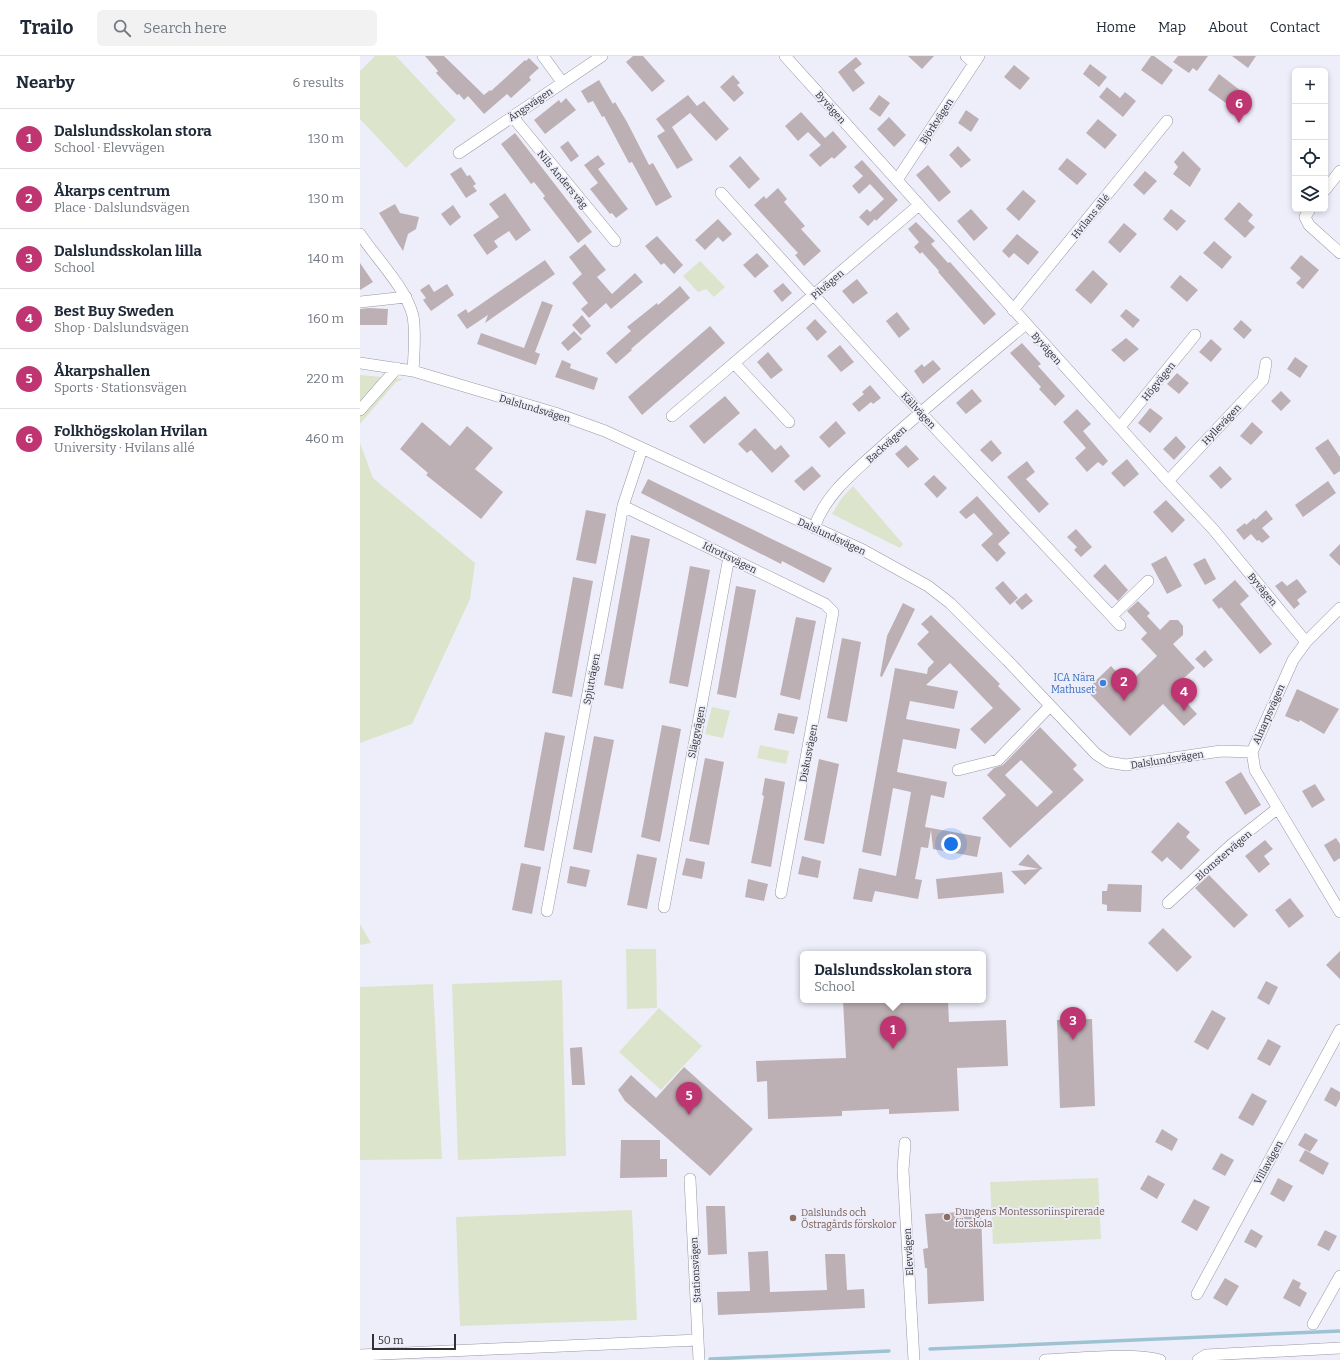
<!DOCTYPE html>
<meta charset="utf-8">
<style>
body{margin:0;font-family:Bitter,serif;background:#f2f2f3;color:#1f2937}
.controls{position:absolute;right:12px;top:12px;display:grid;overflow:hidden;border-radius:6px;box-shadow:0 2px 6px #0003}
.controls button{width:36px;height:36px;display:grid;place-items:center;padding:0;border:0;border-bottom:1px solid #e0e1e3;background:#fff;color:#1f2937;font:20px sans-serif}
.scale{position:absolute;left:12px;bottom:10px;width:84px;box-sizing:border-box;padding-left:4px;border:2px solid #313135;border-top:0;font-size:11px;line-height:14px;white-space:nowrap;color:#313135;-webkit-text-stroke:3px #eeeefa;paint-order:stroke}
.you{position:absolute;left:591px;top:788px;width:14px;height:14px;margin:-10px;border:3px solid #fff;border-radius:50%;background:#1a73e8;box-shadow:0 0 0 6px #1a73e833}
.badge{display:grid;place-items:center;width:26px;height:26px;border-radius:50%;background:#be3571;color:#fff;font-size:13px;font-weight:700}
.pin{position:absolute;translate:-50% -33px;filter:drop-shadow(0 1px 2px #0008)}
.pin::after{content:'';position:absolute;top:21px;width:14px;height:12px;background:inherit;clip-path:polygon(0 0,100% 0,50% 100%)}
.popup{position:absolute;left:440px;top:895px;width:186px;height:52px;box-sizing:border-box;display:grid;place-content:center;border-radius:6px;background:#fff;filter:drop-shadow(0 1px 3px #0005);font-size:13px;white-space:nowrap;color:#747a83}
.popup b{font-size:15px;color:#1f2937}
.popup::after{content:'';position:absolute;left:50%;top:100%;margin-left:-8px;border:8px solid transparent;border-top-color:#fff}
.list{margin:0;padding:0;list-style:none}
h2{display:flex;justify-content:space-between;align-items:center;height:52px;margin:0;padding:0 16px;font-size:17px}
h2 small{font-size:13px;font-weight:400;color:#747a83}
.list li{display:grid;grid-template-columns:26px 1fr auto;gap:12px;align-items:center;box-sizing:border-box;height:60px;padding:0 16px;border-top:1px solid #e0e1e3}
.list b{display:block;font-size:15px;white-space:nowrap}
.list p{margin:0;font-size:13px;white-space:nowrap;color:#747a83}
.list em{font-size:13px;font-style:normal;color:#747a83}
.icon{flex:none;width:22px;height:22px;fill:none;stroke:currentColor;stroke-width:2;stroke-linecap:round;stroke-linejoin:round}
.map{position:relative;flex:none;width:980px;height:1304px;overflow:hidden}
header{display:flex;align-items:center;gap:24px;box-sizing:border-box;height:56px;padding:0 20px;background:#fff;border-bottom:1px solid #e0e1e3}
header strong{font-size:19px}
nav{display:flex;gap:22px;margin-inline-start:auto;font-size:14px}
.search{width:280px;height:36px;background:#f2f2f3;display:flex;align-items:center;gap:10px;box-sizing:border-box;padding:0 14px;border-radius:6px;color:#747a83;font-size:15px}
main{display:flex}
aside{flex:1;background:#fff}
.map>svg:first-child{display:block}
.green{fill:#dce5cb}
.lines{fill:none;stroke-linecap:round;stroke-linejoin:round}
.stream{stroke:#9dc3d3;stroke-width:3.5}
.building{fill:#bdb0b4;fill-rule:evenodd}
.minor-casing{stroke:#9898a4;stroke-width:12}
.minor{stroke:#fff;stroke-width:11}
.shop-dot{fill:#3f7fe0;stroke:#eeeefa;stroke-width:1.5}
.education-dot{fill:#8d6e63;stroke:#eeeefa;stroke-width:1.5}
.labels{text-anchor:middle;stroke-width:3.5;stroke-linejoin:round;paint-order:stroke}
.street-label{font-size:10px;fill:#313135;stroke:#eeeefa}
.shop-label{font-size:10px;fill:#366cbe;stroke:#eeeefa;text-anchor:end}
.education-label{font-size:10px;fill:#785e54;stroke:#eeeefa;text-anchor:start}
</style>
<header>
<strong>Trailo</strong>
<div class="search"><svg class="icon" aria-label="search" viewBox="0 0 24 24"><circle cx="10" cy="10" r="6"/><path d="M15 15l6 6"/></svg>Search here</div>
<nav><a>Home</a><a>Map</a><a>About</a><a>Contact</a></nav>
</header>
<main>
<aside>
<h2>Nearby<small>6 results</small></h2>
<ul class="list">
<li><span class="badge">1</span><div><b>Dalslundsskolan stora</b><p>School · Elevvägen</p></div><em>130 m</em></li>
<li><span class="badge">2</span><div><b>Åkarps centrum</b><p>Place · Dalslundsvägen</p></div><em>130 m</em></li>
<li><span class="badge">3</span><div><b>Dalslundsskolan lilla</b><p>School</p></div><em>140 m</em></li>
<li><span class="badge">4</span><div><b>Best Buy Sweden</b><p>Shop · Dalslundsvägen</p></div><em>160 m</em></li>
<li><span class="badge">5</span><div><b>Åkarpshallen</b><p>Sports · Stationsvägen</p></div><em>220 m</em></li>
<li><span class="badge">6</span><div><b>Folkhögskolan Hvilan</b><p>University · Hvilans allé</p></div><em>460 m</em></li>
</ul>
</aside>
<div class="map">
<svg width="980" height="1304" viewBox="0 0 980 1304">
<rect width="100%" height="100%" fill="#eeeefa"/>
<!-- green -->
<path class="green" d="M15 0H36L96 64 46 112 0 63V15Z
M340 205 365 231 354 241 346 233 338 236 323 220Z
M0 319 44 323 36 326 0 368Z
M0 387 13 422 115 507 110 543 52 668 0 687Z
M493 430 543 488 540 492 472 458 481 443Z
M352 651 370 655 363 682 345 678Z
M400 689 429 695 426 708 397 702Z
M0 868 11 887 0 889Z
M266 893H296L297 952 267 953Z
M202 924 206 1100 98 1104 92 928Z
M73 928 82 1103 0 1104V931Z
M299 952 342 990 301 1034 259 996Z
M738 1122 741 1183 633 1188 630 1126Z
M272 1154 277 1264 100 1270 96 1161Z"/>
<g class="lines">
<!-- stream -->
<path class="stream" d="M570 1293 980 1275
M350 1303 529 1295"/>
</g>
<!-- building -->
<path class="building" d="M65 0H84L124 39 130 34 131 35 165 4 166 5 169 2 179 12 169 21 171 24 151 42 147 38 124 58 108 40 104 44 99 38 97 39 76 17 78 15Z
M273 0H283L305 25 292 36 266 6Z
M548 0H574L562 13Z
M791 0H794L813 14 802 29 781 14Z
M818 0H848L837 15 833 12 829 17 813 6Z
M872 0H896L888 12Z
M496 1 502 8 494 14 505 27 493 36 478 16Z
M730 8 747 21 739 31 723 18Z
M654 9 670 22 660 34 644 21Z
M859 18 885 38 874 53 848 34Z
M373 19 380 27 377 29 384 37 374 46 360 31Z
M239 24 253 48 255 46 267 66 289 109 293 107 312 141 296 150 272 106 269 107 244 60 242 61 233 45 228 47 221 35Z
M747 31 760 42 765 36 776 45 763 61 739 41Z
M328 39 337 50 344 45 369 73 356 85 330 57 312 71 333 104 317 113 297 80 305 75 296 63Z
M519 39 530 47 520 61 509 53Z
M206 42 216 54 185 78 174 64 199 44 201 47Z
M606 54 619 63 611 76 598 67Z
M441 56 465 82 473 75 487 91 474 103 472 101 460 111 449 99 461 89 448 76 438 85 425 70Z
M529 61 546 79 534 91 517 73Z
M738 63 757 79 745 93 726 77Z
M155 77 232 176 218 187 183 142 185 140 174 126 171 128 141 88Z
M208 85 219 100 211 106 200 91Z
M598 90 611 104 601 112 589 99Z
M823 95 841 113 830 131 813 118 818 111 814 106Z
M238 99 245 108 238 113 268 153 256 162 252 157 250 158 230 133 238 127 224 109Z
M380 100 400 123 389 133 369 110Z
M707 102 727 118 717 129 698 113Z
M502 104 538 144 516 165 515 163 508 170 499 161 507 153 510 156 524 143 510 128 499 138 492 130 503 120 494 111Z
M568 109 591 136 579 146 556 119Z
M101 111 107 120 110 119 116 128 113 130 117 135 106 142 90 118Z
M785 115 797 125 784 139 773 129Z
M418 132 427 143 424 146 445 170 441 173 461 195 444 210 435 199 438 197 394 149 404 140 406 143Z
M663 134 676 145 659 165 646 153Z
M145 137 171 174 156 185 149 175 134 185 138 191 127 199 113 179 139 161 129 148Z
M879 146 893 159 888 165 895 171 885 182 864 163Z
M35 148 40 157 59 161 56 173 48 178 43 195 19 157Z
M93 149 101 161 90 170 81 158Z
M611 153 628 172 614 185 597 165Z
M811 153 826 165 817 175 803 163Z
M358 163 372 178 363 186 358 181 345 194 335 184Z
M556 166 575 185 571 188 588 207 590 206 636 258 624 269 578 216 579 215 562 196 560 198 554 191 559 186 548 173Z
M764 167 777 178 760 197 748 186Z
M657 178 679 196 668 209 654 197 649 202 642 195Z
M297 180 323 209 314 218 304 207 301 209 285 190Z
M854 185 872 201 862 213 843 197Z
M225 188 246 214 237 221 252 238 275 217 283 226 251 253 246 247 229 262 221 253 228 247 212 227 222 218 209 201Z
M397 197 409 210 395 222 383 209Z
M941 199 959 214 943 233 936 227 941 222 930 212Z
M185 204 195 218 125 267 128 259 107 273 97 259 106 253 108 257Z
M0 207 13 226 0 234Z
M733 214 748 228 731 248 715 234Z
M820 219 838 234 827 246 810 231Z
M497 223 508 237 493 248 482 235Z
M423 227 432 237 422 246 413 235Z
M69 228 74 236 87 228 94 239 71 255 63 244 66 242 60 234Z
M320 230 330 242 271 293 272 294 256 308 246 297 271 275 267 271 297 247 298 249Z
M182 245 193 249 175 296 180 298 176 309 117 288 121 277 164 292Z
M9 252 28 253 27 269H0V253Z
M766 253 780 264 773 272 760 260Z
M537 256 550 273 539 282 526 265Z
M222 259 231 270 221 279 212 269Z
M455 263 467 276 457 285 446 272Z
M881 264 892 274 884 283 873 273Z
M350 270 365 287 282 359 268 341Z
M214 275 222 283 208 295 201 287Z
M766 282 779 293 764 306 751 294Z
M851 283 862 293 851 306 839 296Z
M662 287 681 308 678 310 705 340 695 350 679 333 681 331 650 297Z
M480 289 494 306 481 316 467 300Z
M408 296 423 314 411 323 397 306Z
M935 301 948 310 940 322 927 313Z
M202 304 211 308 210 312 238 322 234 334 195 321Z
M573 304 581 313 563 328 554 315 562 308 564 311Z
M817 317 829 327 819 338 807 328Z
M510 329 521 342 513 348 511 346 499 356 492 348 504 338 502 336Z
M612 333 622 345 606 358 596 347Z
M921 335 931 345 921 355 911 345Z
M365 340 380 357 344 388 329 370Z
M790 352 803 362 790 377 778 367Z
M717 353 731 368 723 375 748 405 743 410 738 406 727 416 715 402 726 392 703 366Z
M476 365 486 377 469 392 459 381Z
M62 366 90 390 107 370 133 392 115 413 143 436 121 463 66 419 68 417 40 393Z
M892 366 903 376 891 389 880 380Z
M395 372 415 394 421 389 430 400 412 417 391 394 387 397 378 388Z
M816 380 826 391 814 404 803 393Z
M968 383 980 401V415L974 419 955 392Z
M631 384 642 397 632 406 620 394Z
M546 389 559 403 548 412 535 398Z
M767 403 779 418 764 431 751 417Z
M667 405 675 416 666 423 689 448 679 457 647 421Z
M452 410 461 420 444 435 434 425Z
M860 410 872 423 861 433 849 420Z
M574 419 587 432 577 442 564 428Z
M288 423 472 512 464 527 422 505 421 508 281 437Z
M968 425 976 437 943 461 935 449Z
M617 440 650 477 638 488 646 497 637 506 621 489 633 478 614 457 606 463 599 456Z
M806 444 825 464 812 477 793 456Z
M226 454 246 458 236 508 216 504Z
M906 454 913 463 902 472 910 481 902 487 899 484 897 485 891 478 884 484 876 474 885 467 886 469 894 462 895 464Z
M716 473 732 491 721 501 714 494 717 491 707 481Z
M271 479 290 483 263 633 244 629Z
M980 488V510L969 499Z
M806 500 822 530 807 538 791 508Z
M845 502 856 523 845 529 833 508Z
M745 508 768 534 758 545 733 520Z
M330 510 350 514 328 631 309 627Z
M213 521 233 525 212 641 192 637Z
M937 523 947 536 937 544 940 548 934 553 915 530 922 525 927 530Z
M875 524 889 540 880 548 912 588 900 598 861 551 859 553 852 544Z
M643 525 658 542 650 549 635 532Z
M376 530 396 534 376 642 357 638Z
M666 537 673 545 662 554 655 546Z
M778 545 790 557 787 560 800 574 810 564H818L823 570V579L813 588 835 612 813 632 837 658 824 670 803 648 770 680 726 634 751 610 768 628 797 600 781 583 787 577 767 555Z
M543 547 555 553 522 621 520 620 527 580Z
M571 559 640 628 638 630 661 653 625 688 610 673 633 652 590 607 566 629 598 635 594 653 550 645 546 663 600 673 596 693 543 683 537 716 587 726 584 742 571 739 565 771 621 781 617 801 573 793 571 774 568 792 561 791 559 802 555 823 562 824 558 843 515 835 512 846 493 843 499 812 536 820 551 736 533 732 521 800 502 796 535 612 567 618 568 612 574 606 557 588 569 576 561 568Z
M436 561 456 565 440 644 420 639Z
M482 582 501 586 487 666 467 662Z
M845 594 853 604 844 612 835 603Z
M937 633 979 653 964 678 940 664 939 666 925 660Z
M418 657 438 661 434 678 414 674Z
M302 669 321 673 300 786 281 781Z
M680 671 717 709 713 713 724 724 650 792 622 762 646 739 627 719 634 712 643 709ZM661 704 693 736 677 751 645 719Z
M185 676 205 680 184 795 164 791Z
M234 680 254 684 232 797 213 793Z
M345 702 364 706 349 789 329 785Z
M459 703 479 708 464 788 444 784Z
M881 716 901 749 885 759 865 726Z
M405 722 425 726 411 811 391 807 404 740 402 739Z
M955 728 965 744 952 752 942 735Z
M818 766 830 776 826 781 840 794 821 814 807 801 802 806 791 796Z
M976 782 980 788V802L974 806 964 789Z
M905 784 913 793 904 800 910 808 899 817 885 800Z
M277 798 297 802 287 853 267 849Z
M668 798 683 813H681L665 829 651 815 679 813 658 809Z
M442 800 461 805 458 822 438 818Z
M326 802 345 806 342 823 322 819Z
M161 807 181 811 172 858 152 854Z
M210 810 230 814 226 831 207 827Z
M642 816 644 837 578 843 576 823Z
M849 819 888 859 874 872 835 832Z
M388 823 408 828 404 845 385 841Z
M748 828 782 829 781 856 747 855V849L742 848V835H747Z
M930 842 944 860 929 872 915 854Z
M803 872 832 901 817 916 788 887Z
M980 895V923L966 909Z
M906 925 918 931 909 949 897 942Z
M483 944H588L589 966 646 964 648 1010 597 1012 599 1055 529 1058V1053L482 1055V1060L408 1063 407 1025 397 1026 396 1005 486 1002Z
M852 954 866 962 848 994 834 986Z
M732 963 735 1050 700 1052 697 964Z
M908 983 921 990 910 1010 897 1003Z
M222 991 225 1029H212L210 992Z
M324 1011 393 1073 350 1120 265 1045 258 1034 271 1019 296 1042Z
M971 1031 980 1036V1043L976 1051 964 1044Z
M892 1037 907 1045 893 1070 878 1062Z
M802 1073 818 1083 812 1095 795 1086Z
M945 1077 958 1084 950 1096 938 1089Z
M261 1084H300V1103H307V1121L260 1122Z
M945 1094 969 1107 963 1119 939 1105Z
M861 1097 874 1104 865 1120 852 1113Z
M788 1119 805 1128 797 1143 780 1133Z
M918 1122 933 1130 924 1146 910 1138Z
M834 1143 850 1151 837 1175 821 1166Z
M346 1150H365L367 1198 348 1199Z
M621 1155 624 1245 568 1248 567 1212H565L563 1193 568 1192 565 1158Z
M891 1173 903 1180 896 1192 884 1186Z
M965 1174 977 1180 969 1195 957 1189Z
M408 1195 410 1236 467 1234 465 1198H485L487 1234 504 1233 505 1252 358 1259 357 1236 390 1235 388 1196Z
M865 1222 879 1230 867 1250 853 1242Z
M933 1223 941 1227 939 1232 947 1237 940 1251 923 1242Z"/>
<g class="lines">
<!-- minor casing -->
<g class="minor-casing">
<path id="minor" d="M183 0 202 26
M425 0 808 425 853 473 946 586
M606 0 614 7
M152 60 255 185
M99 97 242 0
M537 124 619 0
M965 134 980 115
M361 137 560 356 760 569
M950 153 945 161 949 169 980 197
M0 178C16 202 46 232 53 260 56 278 54 297 53 315
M0 246 46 241
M653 254 807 65
M0 307 53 315 195 357 245 375 503 494 568 530 590 547 647 604 736 698 748 706 766 709 861 695 892 696
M374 307 429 366
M0 354 37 312
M312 360 559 149
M760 371 835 279
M808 425 903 324 906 307
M263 450 465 548 473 556 421 837
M454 472C466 436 499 412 526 387 572 346 619 307 666 268
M980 552 946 586 933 604 892 696 895 714 980 856
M752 560 788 525
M598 714 638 704 690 650
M808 847 871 789 918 752
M304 851 369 501
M187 855 263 450 282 393
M545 1087 543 1114 554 1304
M330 1123 339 1304
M837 1238 980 974
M953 1268 980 1220
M0 1299 338 1284
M685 1304C715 1303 772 1296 800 1304
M838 1304 846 1299 980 1292"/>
</g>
<!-- minor -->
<use href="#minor" class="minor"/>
</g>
<!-- markers -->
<circle class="shop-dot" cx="743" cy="627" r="4"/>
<g class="education-dot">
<circle cx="587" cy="1161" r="4"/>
<circle cx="433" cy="1162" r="4"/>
</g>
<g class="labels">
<!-- street labels -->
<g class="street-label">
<text transform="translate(170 48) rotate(-34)" y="4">Ängsvägen</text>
<text transform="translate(471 51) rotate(48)" y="4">Byvägen</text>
<text transform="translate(576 65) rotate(-57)" y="4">Björkvägen</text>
<text transform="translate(203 123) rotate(50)" y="4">Nils Anders väg</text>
<text transform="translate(730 160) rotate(-51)" y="4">Hvilans allé</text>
<text transform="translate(467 228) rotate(-41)" y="4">Pilvägen</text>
<text transform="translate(687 292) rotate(48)" y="4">Byvägen</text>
<text transform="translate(798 325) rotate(-51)" y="4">Högvägen</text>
<text transform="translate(175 352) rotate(17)" y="4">Dalslundsvägen</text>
<text transform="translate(559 354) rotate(47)" y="4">Källvägen</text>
<text transform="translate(861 368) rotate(-47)" y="4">Hyllevägen</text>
<text transform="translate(526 388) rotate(-42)" y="4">Backvägen</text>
<text transform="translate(472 480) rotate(25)" y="4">Dalslundsvägen</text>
<text transform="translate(370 501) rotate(26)" y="4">Idrottsvägen</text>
<text transform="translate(903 533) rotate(50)" y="4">Byvägen</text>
<text transform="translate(231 623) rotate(-79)" y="4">Spjutvägen</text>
<text transform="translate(908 658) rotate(-66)" y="4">Alnarpsvägen</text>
<text transform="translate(336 676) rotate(-79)" y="4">Släggvägen</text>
<text transform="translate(448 697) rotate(-79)" y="4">Diskusvägen</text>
<text transform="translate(807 703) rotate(-9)" y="4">Dalslundsvägen</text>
<text transform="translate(863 799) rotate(-41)" y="4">Blomstervägen</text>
<text transform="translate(908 1106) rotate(-61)" y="4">Villavägen</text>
<text transform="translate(548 1196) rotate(-93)" y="4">Elevvägen</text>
<text transform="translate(335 1214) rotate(-93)" y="4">Stationsvägen</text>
</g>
<!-- shop labels -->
<g class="shop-label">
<text x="735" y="625">ICA Nära<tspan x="735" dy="12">Mathuset</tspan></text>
</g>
<!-- education labels -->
<g class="education-label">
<text x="595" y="1159">Dungens Montessoriinspirerade<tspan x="595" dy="12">förskola</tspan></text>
<text x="441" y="1160">Dalslunds och<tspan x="441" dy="12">Östragårds förskolor</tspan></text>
</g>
</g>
</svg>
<div class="controls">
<button>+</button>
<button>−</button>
<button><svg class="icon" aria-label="locate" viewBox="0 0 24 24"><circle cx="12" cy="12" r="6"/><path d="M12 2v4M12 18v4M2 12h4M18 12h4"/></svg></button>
<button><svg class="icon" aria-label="layers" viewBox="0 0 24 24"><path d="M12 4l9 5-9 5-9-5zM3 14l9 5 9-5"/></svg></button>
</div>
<div class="scale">50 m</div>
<div class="you"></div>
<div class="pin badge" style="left:533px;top:993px">1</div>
<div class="popup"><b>Dalslundsskolan stora</b>School</div>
<div class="pin badge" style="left:764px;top:645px">2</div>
<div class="pin badge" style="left:713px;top:984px">3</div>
<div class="pin badge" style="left:824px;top:655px">4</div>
<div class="pin badge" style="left:329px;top:1059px">5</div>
<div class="pin badge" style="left:879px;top:67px">6</div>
</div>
</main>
